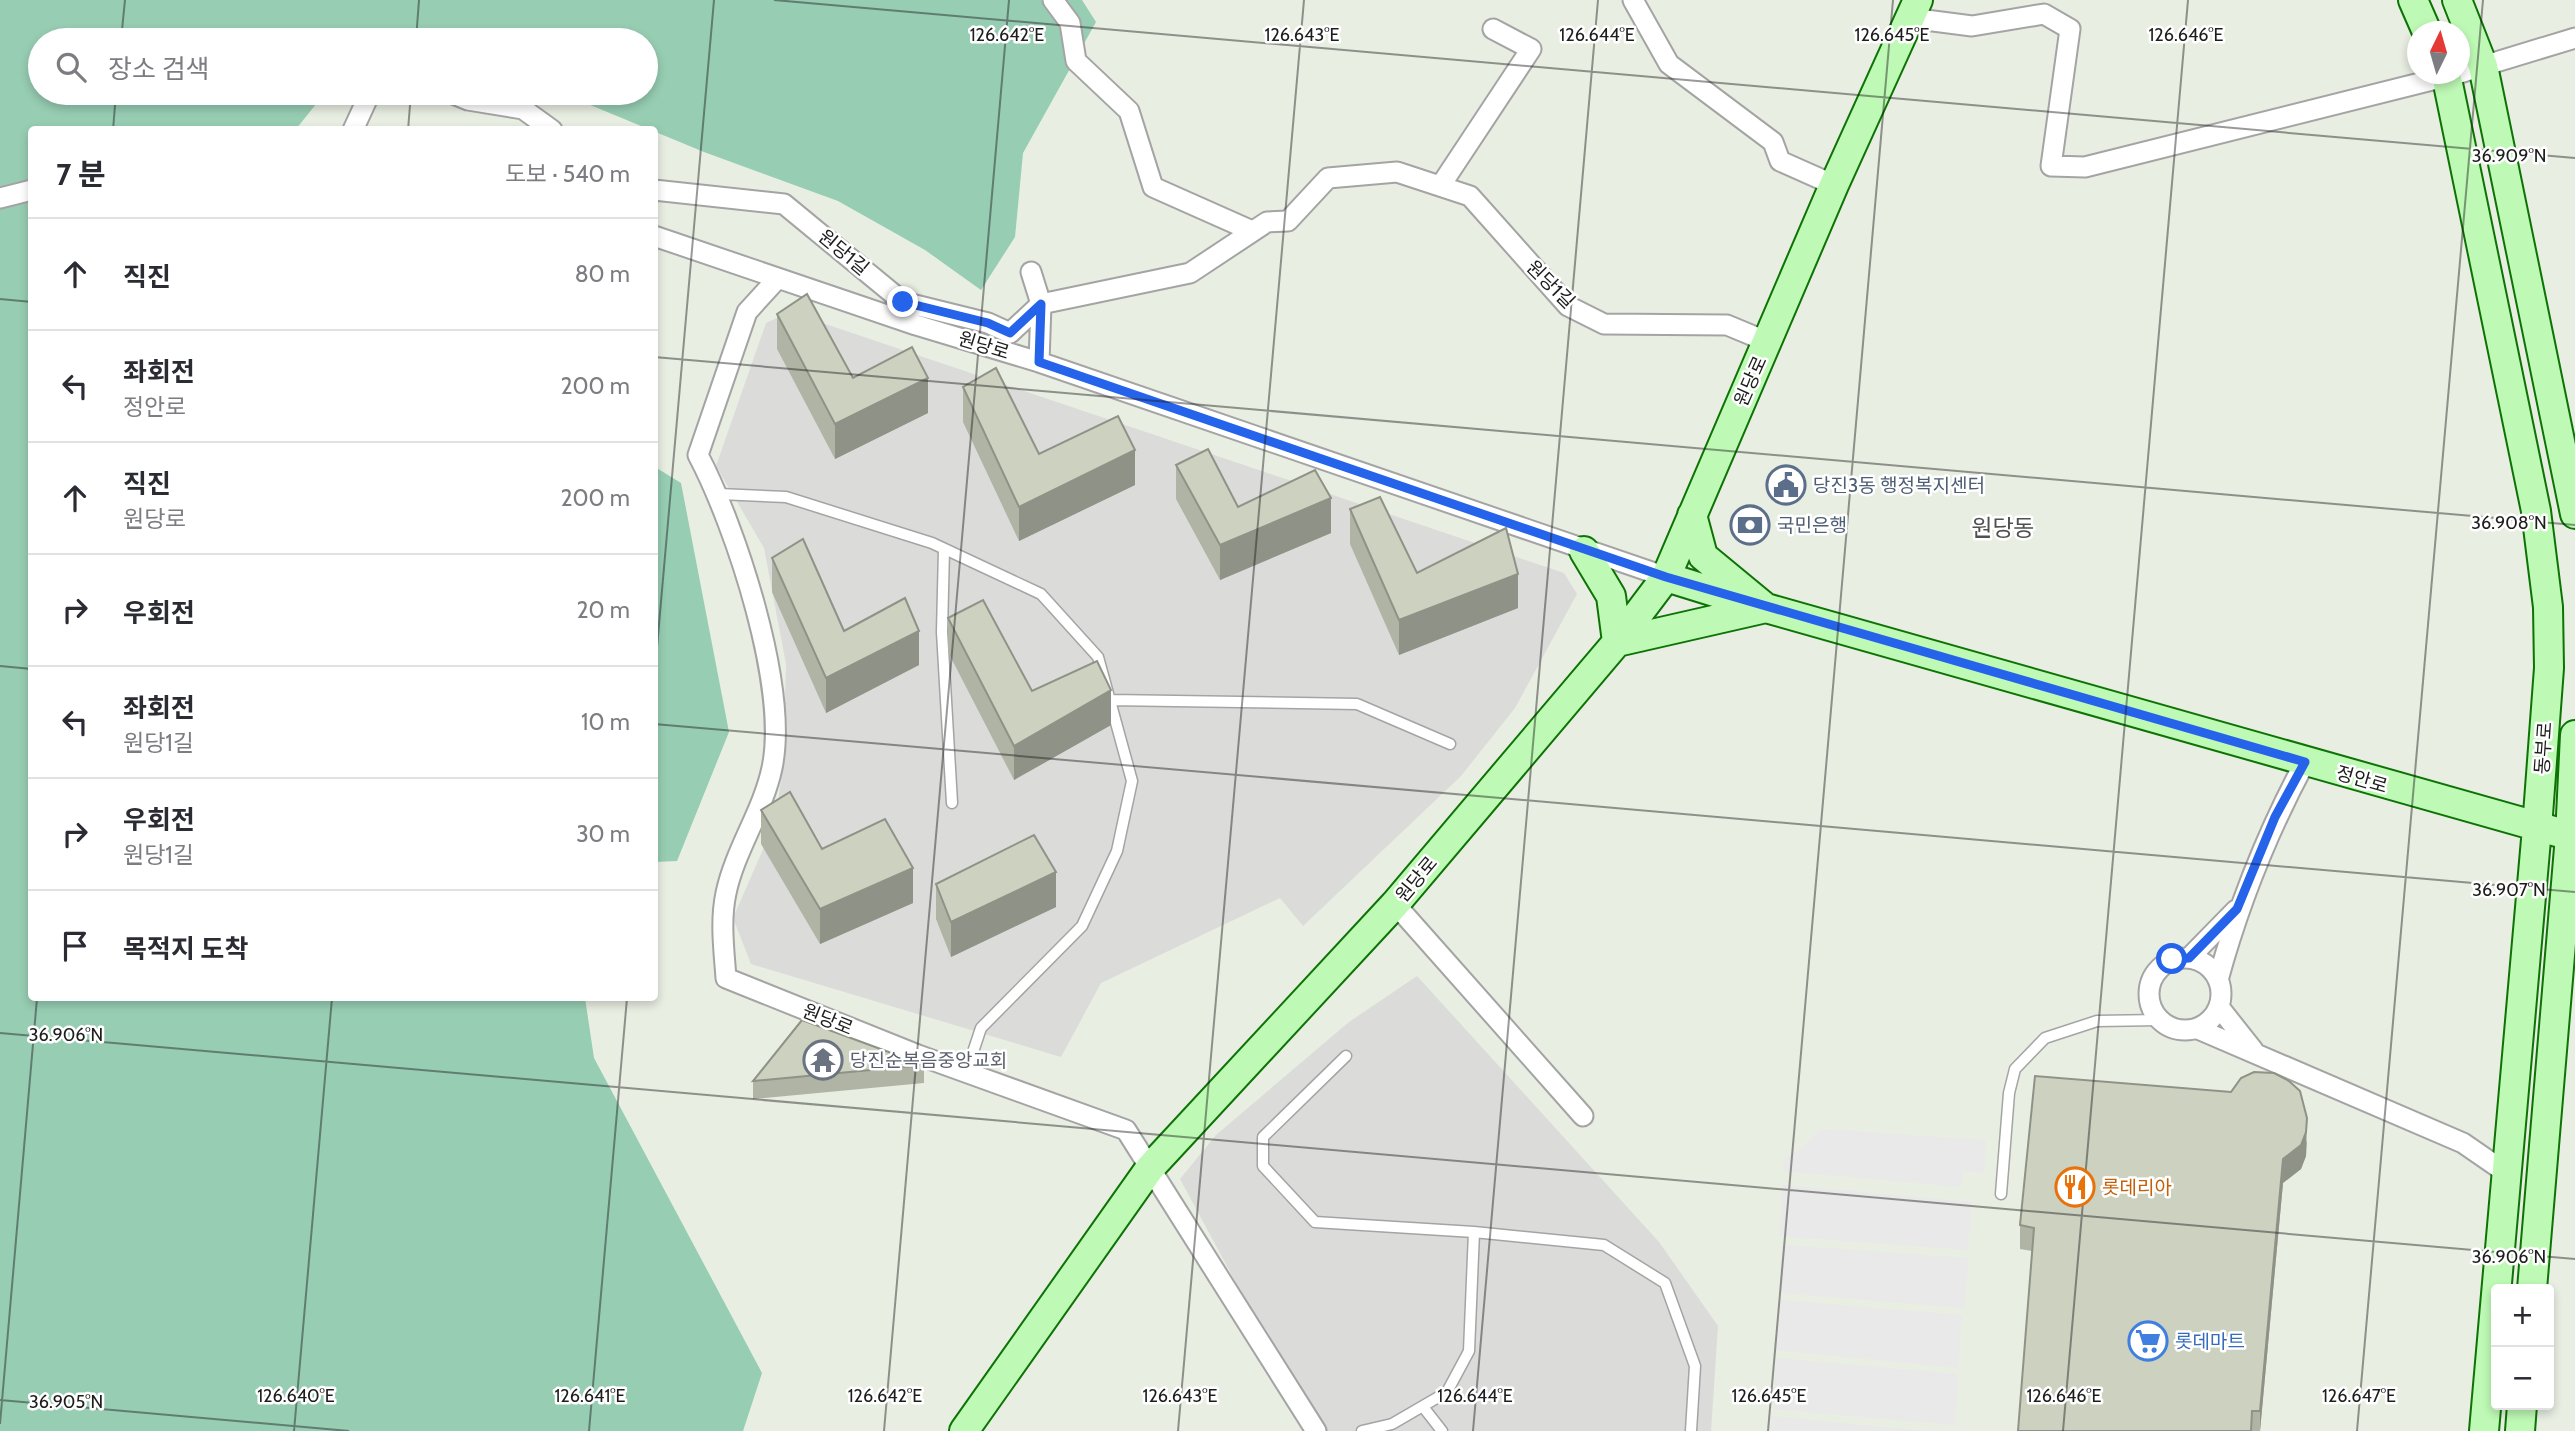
<!DOCTYPE html>
<html lang="ko">
<meta charset="utf-8">
<style>
body{margin:0;font-family:Cabin,"Noto Sans KR",sans-serif;background:#f2f2f3;color:#2b2b33}
.controls{position:absolute;right:21px;bottom:21px;display:grid;overflow:hidden;border-radius:7px;box-shadow:0 4px 10px #0003}
.controls button{width:63px;height:63px;display:grid;place-items:center;padding:0;border:0;border-bottom:2px solid #e1e1e2;background:#fff;color:#2b2b33;font:35px sans-serif}
.compass{position:absolute;left:2407px;top:21px;width:63px;height:63px;border-radius:50%;background:#fff;box-shadow:0 4px 10px #0003;rotate:5deg}
.stop{position:absolute;width:21px;height:21px;margin:-16px;border:5px solid #2563eb;border-radius:50%;background:#fff}
.stop.end{background:#2563eb;border-color:#fff;box-shadow:0 2px 7px #0008}
.list{margin:0;padding:0;list-style:none}
h2{display:flex;justify-content:space-between;align-items:center;height:91px;margin:0;padding:0 28px;font-size:30px}
h2 small{font-size:23px;font-weight:400;color:#7c7c81}
.list li{display:grid;grid-template-columns:46px 1fr auto;gap:21px;align-items:center;box-sizing:border-box;height:112px;padding:0 28px;border-top:2px solid #e1e1e2}
.list b{display:block;font-size:26px;white-space:nowrap}
.list p{margin:0;font-size:23px;white-space:nowrap;color:#7c7c81}
.list em{font-size:23px;font-style:normal;color:#7c7c81}
.icon{flex:none;width:38px;height:38px;fill:none;stroke:currentColor;stroke-width:2;stroke-linecap:round;stroke-linejoin:round}
.map{position:relative;flex:none;width:2575px;height:1431px;overflow:hidden}
.search{position:absolute;background:#fff;box-shadow:0 4px 10px #0003;left:28px;top:28px;width:630px;height:77px;display:flex;align-items:center;gap:18px;box-sizing:border-box;padding:0 24px;border-radius:38px;color:#7c7c81;font-size:26px}
.panel{position:absolute;background:#fff;box-shadow:0 4px 10px #0003;left:28px;top:126px;width:630px;height:875px;border-radius:7px}
.map>svg:first-child{display:block}
.residential{fill:#dbdbda}
.forest{fill:#97cdb3}
.parking{fill:#e9e9e9}
.lines{fill:none;stroke-linecap:round;stroke-linejoin:round}
.lane-casing{stroke:#a4a4a4;stroke-width:13}
.street-casing{stroke:#a4a4a4;stroke-width:23}
.secondary-casing{stroke:#0d7305;stroke-width:32}
.lane{stroke:#fff;stroke-width:10}
.street{stroke:#fff;stroke-width:19}
.secondary{stroke:#bef9b5;stroke-width:28}
.wall{fill:#afb4a5}
.shaded-wall{fill:#8f9286}
.building{fill:#ccd1c0;stroke:#8f9286;stroke-width:2}
.route{stroke:#2563eb;stroke-width:9}
.ticks{fill:none;stroke:#1d1d1d;stroke-width:2;stroke-opacity:0.45}
.labels{text-anchor:middle;stroke-width:5;stroke-linejoin:round;paint-order:stroke}
.street-label{font-size:19px;fill:#1d1d1d;stroke:#fff}
.service-label{font-size:19px;fill:#4e5e75;stroke:#fff;text-anchor:start}
.worship-label{font-size:19px;fill:#5b616d;stroke:#fff;text-anchor:start}
.food-label{font-size:19px;fill:#c56008;stroke:#fff;text-anchor:start}
.shop-label{font-size:19px;fill:#366cbe;stroke:#fff;text-anchor:start}
.quarter-label{font-size:23px;fill:#505050;stroke:#fff}
.ticks-label{font-size:18px;text-anchor:middle;fill:#1d1d1d;stroke:#fff;stroke-width:5;stroke-linejoin:round;paint-order:stroke}
</style>
<div class="map">
<svg width="2575" height="1431" viewBox="0 0 2575 1431">
<rect width="100%" height="100%" fill="#e8eee2"/>
<!-- residential -->
<path class="residential" d="M790 312 1564 573 1577 594 1515 708 1461 776 1303 926 1280 898 1101 983 1061 1057 751 964 733 918 775 822 783 766 786 664 764 548 716 466 766 323Z
M1417 976 1659 1242 1718 1326 1711 1431H1316L1180 1179 1216 1135 1349 1022Z"/>
<!-- forest -->
<path class="forest" d="M0 0H1082L1096 22 1023 153 1015 237 981 290 925 250 838 201 704 152 583 102 546 93H646V40H40V93H325L296 129 32 130V998H585L594 1058 762 1373 743 1431H0Z
M655 467 681 483 729 732 677 861 655 862Z"/>
<!-- parking -->
<path class="parking" d="M1820 1129 1986 1140 1984 1173 1963 1171 1961 1187 1783 1171 1784 1159 1802 1148Z
M1783 1185 1972 1202 1968 1250 1779 1236Z
M1782 1245 1969 1258 1964 1308 1779 1293Z
M1779 1300 1962 1315 1958 1368 1775 1350Z
M1776 1358 1958 1374 1955 1425 1773 1409Z
M1771 1416 1925 1431H1770Z"/>
<g class="lines">
<!-- lane casing -->
<g class="lane-casing">
<path id="lane" d="M719 494 786 497 932 543 1041 594 1098 657 1132 781 1117 851 1082 926 981 1028 966 1073
M944 549 942 632 952 803
M1110 700 1357 704 1450 744
M1346 1056 1263 1137V1166L1315 1222 1474 1232 1469 1351 1447 1392 1392 1424 1362 1431
M2001 1194 2009 1093 2015 1069 2045 1038 2097 1021 2160 1020
M1474 1232 1604 1245 1665 1283 1695 1366 1691 1431
M1424 1408 1442 1431"/>
</g>
<!-- street casing -->
<g class="street-casing">
<path id="street" d="M1053 0 1070 23 1076 61 1129 111 1153 187 1252 231
M1633 0 1669 64 1773 142 1780 161 1834 185
M1910 18 1972 26 2044 14 2070 29 2051 166 2085 167 2456 74
M2460 73 2575 38
M451 93 468 100 523 109 552 130
M353 130 370 93
M1441 185 1531 49 1493 29
M654 190 784 204 903 302 988 323 1010 333 1041 304 1190 273 1267 222 1288 221 1328 178 1397 172 1470 196 1568 306 1604 324 1727 325 1768 342
M0 198 32 190
M654 236 916 325 1039 362 1666 577
M1031 272 1041 304 1039 362
M777 279 747 312 698 455C736 527 789 688 772 768 763 811 735 850 726 893 720 921 724 950 726 978L918 1055 1126 1130 1316 1431
M1395 904 1583 1116
M2189 958 2236 910
M2149 994a36 36 0 1 1 72 0a36 36 0 1 1-72 0Z
M2218 980C2239 903 2267 833 2305 762
M2219 1007 2253 1050
M2198 1029 2463 1143 2505 1172"/>
</g>
<!-- secondary casing -->
<g class="secondary-casing">
<path id="secondary" d="M2413 0 2427 32
M2457 0 2483 66 2575 514
M2446 74 2536 511 2548 607 2549 668 2537 828 2484 1431
M1584 551 1611 596 1617 642 1766 608 1703 556 1692 515
M1666 577 1766 608 2575 837
M2532 1289 2570 836 2575 735
M964 1431 1150 1168 1395 904 1617 642 1666 577 1834 185 1918 0
M2520 1431 2522 1405"/>
</g>
<!-- lane -->
<use href="#lane" class="lane"/>
<!-- street -->
<use href="#street" class="street"/>
<!-- secondary -->
<use href="#secondary" class="secondary"/>
</g>
<!-- wall -->
<path class="wall" d="M777 314 853 378 928 413 835 459 777 349Z
M963 387 1039 454 1135 485 1019 541 963 422Z
M1176 465 1238 507 1331 533 1220 580 1176 499Z
M1350 509 1417 573 1518 608 1399 655 1350 544Z
M772 558 844 631 919 665 826 713 772 592Z
M948 618 1032 691 1111 725 1014 780 948 652Z
M761 810 822 849 913 903 820 944 761 844Z
M936 884 1056 907 951 957 936 919Z
M924 1065V1083L753 1099V1081Z
M2231 1092 2307 1142 2306 1156 2301 1169 2283 1183 2260 1431H2018L2032 1251 2020 1249V1225Z"/>
<!-- shaded-wall -->
<path class="shaded-wall" d="M928 378V413L835 459V424Z
M1135 450V485L1019 541V507Z
M1331 498V533L1220 580V545Z
M1518 574V608L1399 655V620Z
M919 631V665L826 713V678Z
M1111 690V725L1014 780V746Z
M913 868V903L820 944V909Z
M1056 872V907L951 957V922Z
M2307 1118 2306 1156 2301 1169 2283 1183 2260 1431V1411L2283 1159Z"/>
<!-- building -->
<path class="building" d="M807 294 853 378 912 347 928 378 835 424 777 314Z
M996 368 1039 454 1118 416 1135 450 1019 507 963 387Z
M1208 449 1238 507 1315 470 1331 498 1220 545 1176 465Z
M1380 497 1417 573 1506 528 1518 574 1399 620 1350 509Z
M803 539 844 631 905 598 919 631 826 678 772 558Z
M983 600 1032 691 1097 661 1111 690 1014 746 948 618Z
M790 792 822 849 885 819 913 868 820 909 761 810Z
M1034 835 1056 872 951 922 936 884Z
M802 1020 924 1065 753 1081Z
M2254 1072 2274 1073 2289 1081 2300 1091 2307 1118 2306 1132 2301 1145 2283 1159 2260 1411H2252L2251 1431H2018L2034 1228 2020 1225 2035 1076 2231 1092 2241 1078Z"/>
<g class="lines">
<!-- route -->
<path class="route" d="M903 302 988 323 1010 333 1041 304 1039 362 1666 577 2305 762 2275 817 2237 909 2189 958 2172 959"/>
</g>
<!-- ticks -->
<path class="ticks" d="M774 0 2575 158M121 40 125 0M416 40 419 0M113 130 116 93M408 130 411 93M0 299 32 302M654 357 2575 525M0 666 32 669M654 681 714 0M654 724 2575 892M0 1033 2575 1259M0 1400 349 1431M0 1424 37 998M294 1431 332 998M589 1431 627 998M884 1431 1009 0M1178 1431 1304 0M1473 1431 1598 0M1768 1431 1893 0M2063 1431 2188 0M2357 1431 2483 0"/>
<!-- icons -->
<defs>
<g id="civic-ring" transform="scale(2.0125)"><circle r="9.5" fill="#fff" stroke="#5c6f8a" stroke-width="1.5"/><path d="M-.6-6.5H3V-4.5H.6V-3L4-1V1h2V6H-6V1h2V-1L-.6-3ZM-1.2 2.5V6h2.4V2.5Z" fill="#5c6f8a"/></g>
<g id="bank-ring" transform="scale(2.0125)"><circle r="9.5" fill="#fff" stroke="#5c6f8a" stroke-width="1.5"/><path d="M-6-4H6V4H-6ZM0-2.3a2.3 2.3 0 1 0 0 4.6a2.3 2.3 0 1 0 0-4.6Z" fill="#5c6f8a"/></g>
<g id="temple-ring" transform="scale(2.0125)"><circle r="9.5" fill="#fff" stroke="#6b7280" stroke-width="1.5"/><path d="M0-6L5-2H3V0L6.5 2.5H4V6H1.5V3h-3V6H-4V2.5H-6.5L-3 0V-2H-5Z" fill="#6b7280"/></g>
<g id="restaurant-ring" transform="scale(2.0125)"><circle r="9.5" fill="#fff" stroke="#e8710a" stroke-width="1.5"/><path d="M-5-6h1v4h1v-4h1v4h1v-4h1v5L-1.5 .5V6h-2V.5L-5-1ZM5-6V6H3V1.5H1.5Q1.5-4 5-6Z" fill="#e8710a"/></g>
<g id="supermarket-ring" transform="scale(2.0125)"><circle r="9.5" fill="#fff" stroke="#3f7fe0" stroke-width="1.5"/><path d="M-6-5.5h2.5l.6 2H6L4.5 2H-2.5L-4.4-4H-6ZM-1.5 3.2a1.3 1.3 0 1 0 .1 0ZM3 3.2a1.3 1.3 0 1 0 .1 0Z" fill="#3f7fe0"/></g>
</defs>
<g fill-rule="evenodd">
<use href="#civic-ring" x="1786" y="485"/>
<use href="#bank-ring" x="1750" y="525"/>
<use href="#temple-ring" x="823" y="1060"/>
<use href="#restaurant-ring" x="2075" y="1187"/>
<use href="#supermarket-ring" x="2148" y="1341"/>
</g>
<g class="labels">
<!-- street labels -->
<g class="street-label">
<text transform="translate(844 252) rotate(40)" y="7">원당1길</text>
<text transform="translate(1551 284) rotate(45)" y="7">원당1길</text>
<text transform="translate(984 345) rotate(17)" y="7">원당로</text>
<text transform="translate(1750 381) rotate(-66)" y="7">원당로</text>
<text transform="translate(2543 748) rotate(-86)" y="7">동부로</text>
<text transform="translate(2362 779) rotate(16)" y="7">정안로</text>
<text transform="translate(1416 879) rotate(-50)" y="7">원당로</text>
<text transform="translate(828 1019) rotate(22)" y="7">원당로</text>
</g>
<!-- service labels -->
<g class="service-label">
<text x="1813" y="492">당진3동 행정복지센터</text>
<text x="1777" y="532">국민은행</text>
</g>
<!-- worship labels -->
<g class="worship-label">
<text x="850" y="1067">당진순복음중앙교회</text>
</g>
<!-- food labels -->
<g class="food-label">
<text x="2102" y="1194">롯데리아</text>
</g>
<!-- shop labels -->
<g class="shop-label">
<text x="2175" y="1348">롯데마트</text>
</g>
<!-- quarter labels -->
<g class="quarter-label">
<text x="2003" y="536">원당동</text>
</g>
</g>
<g class="ticks-label">
<text x="1007" y="41">126.642°E</text>
<text x="1302" y="41">126.643°E</text>
<text x="1597" y="41">126.644°E</text>
<text x="1892" y="41">126.645°E</text>
<text x="2186" y="41">126.646°E</text>
<text x="2509" y="162">36.909°N</text>
<text x="2509" y="529">36.908°N</text>
<text x="2509" y="896">36.907°N</text>
<text x="66" y="1041">36.906°N</text>
<text x="2509" y="1263">36.906°N</text>
<text x="296" y="1402">126.640°E</text>
<text x="590" y="1402">126.641°E</text>
<text x="885" y="1402">126.642°E</text>
<text x="1180" y="1402">126.643°E</text>
<text x="1475" y="1402">126.644°E</text>
<text x="1769" y="1402">126.645°E</text>
<text x="2064" y="1402">126.646°E</text>
<text x="2359" y="1402">126.647°E</text>
<text x="66" y="1408">36.905°N</text>
</g>
</svg>
<div class="controls">
<button>+</button>
<button>−</button>
</div>
<svg class="compass" viewBox="-18 -18 36 36"><path d="M0-13l5 13h-10z" fill="#e53935"/><path d="M0 13l5-13h-10z" fill="#7c7c81"/></svg>
<div class="stop" style="left:2172px;top:959px"></div>
<div class="stop end" style="left:903px;top:302px"></div>
<div class="search"><svg class="icon" aria-label="search" viewBox="0 0 24 24"><circle cx="10" cy="10" r="6"/><path d="M15 15l6 6"/></svg>장소 검색</div>
<section class="panel">
<h2>7 분<small>도보 · 540 m</small></h2>
<ul class="list">
<li><svg class="icon" aria-label="ahead" viewBox="0 0 24 24"><path d="M12 20V5M6 11l6-6 6 6"/></svg><div><b>직진</b></div><em>80 m</em></li>
<li><svg class="icon" aria-label="left" viewBox="0 0 24 24"><path d="M17 20v-9H6M10 6l-5 5 5 5"/></svg><div><b>좌회전</b><p>정안로</p></div><em>200 m</em></li>
<li><svg class="icon" aria-label="ahead" viewBox="0 0 24 24"><path d="M12 20V5M6 11l6-6 6 6"/></svg><div><b>직진</b><p>원당로</p></div><em>200 m</em></li>
<li><svg class="icon" aria-label="right" viewBox="0 0 24 24"><path d="M7 20v-9h11M14 6l5 5-5 5"/></svg><div><b>우회전</b></div><em>20 m</em></li>
<li><svg class="icon" aria-label="left" viewBox="0 0 24 24"><path d="M17 20v-9H6M10 6l-5 5 5 5"/></svg><div><b>좌회전</b><p>원당1길</p></div><em>10 m</em></li>
<li><svg class="icon" aria-label="right" viewBox="0 0 24 24"><path d="M7 20v-9h11M14 6l5 5-5 5"/></svg><div><b>우회전</b><p>원당1길</p></div><em>30 m</em></li>
<li><svg class="icon" aria-label="arrive" viewBox="0 0 24 24"><path d="M6 21V4h12l-3 4 3 4H6"/></svg><div><b>목적지 도착</b></div></li>
</ul>
</section>
</div>
